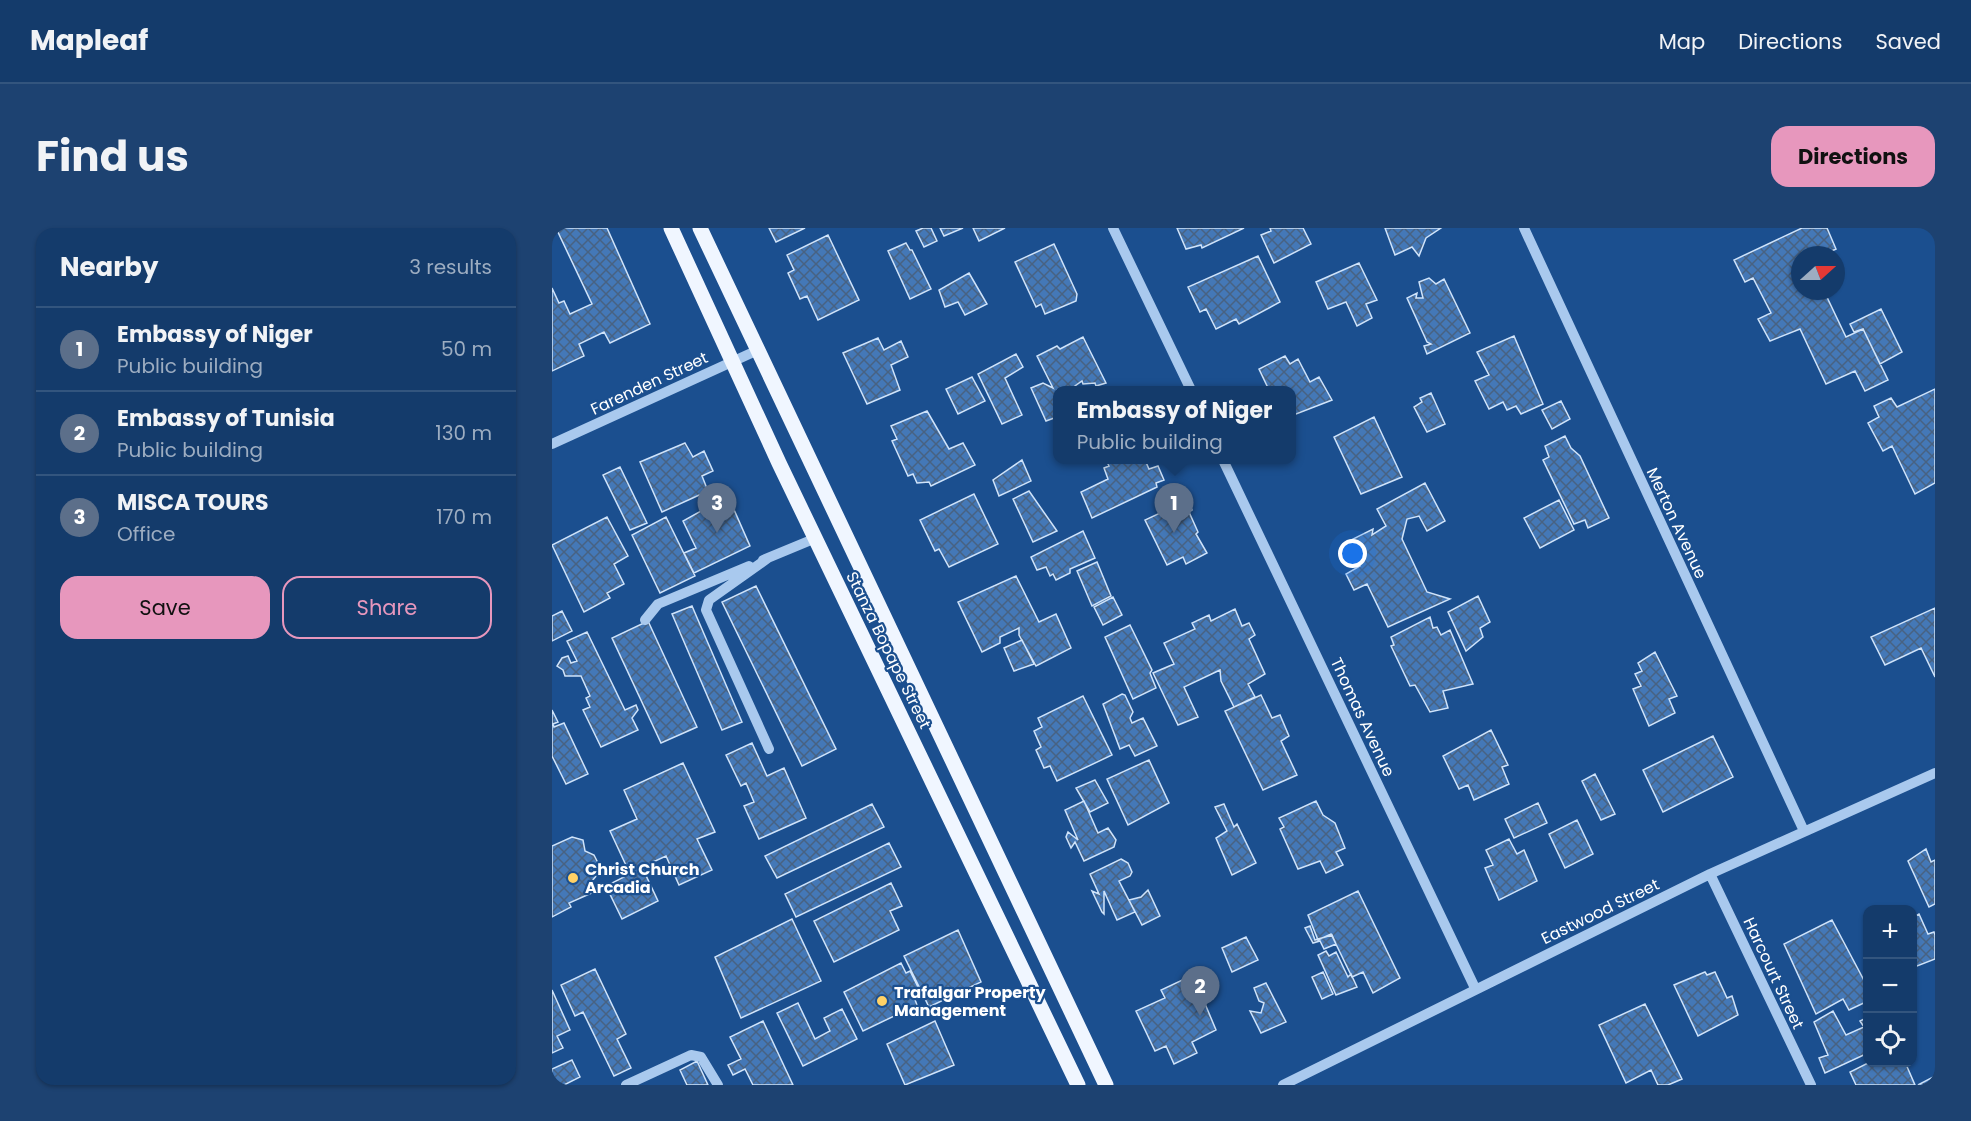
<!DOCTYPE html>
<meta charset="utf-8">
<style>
body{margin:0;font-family:Poppins,sans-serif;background:#1d4271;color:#f1f3f6}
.controls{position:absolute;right:18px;bottom:18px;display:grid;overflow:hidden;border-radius:12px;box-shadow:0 2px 4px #0004}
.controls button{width:54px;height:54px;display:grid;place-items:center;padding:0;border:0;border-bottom:2px solid #33557e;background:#143b6b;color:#f1f3f6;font:30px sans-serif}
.compass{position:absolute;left:1239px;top:18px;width:54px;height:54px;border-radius:50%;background:#143b6b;box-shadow:0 2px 4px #0004;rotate:69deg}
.you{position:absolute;left:801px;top:326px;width:21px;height:21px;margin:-15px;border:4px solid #fff;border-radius:50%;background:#1a73e8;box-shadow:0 0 0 9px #1a73e833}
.badge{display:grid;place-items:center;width:39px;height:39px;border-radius:50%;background:#e797bd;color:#fff;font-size:20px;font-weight:700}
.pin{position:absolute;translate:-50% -50px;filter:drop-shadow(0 2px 3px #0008)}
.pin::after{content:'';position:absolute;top:32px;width:21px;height:18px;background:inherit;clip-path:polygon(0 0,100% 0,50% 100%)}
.popup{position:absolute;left:501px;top:158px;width:243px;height:78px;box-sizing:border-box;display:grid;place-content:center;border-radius:12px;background:#143b6b;filter:drop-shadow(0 2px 4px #0005);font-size:20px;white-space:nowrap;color:#9dadc1}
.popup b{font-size:22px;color:#f1f3f6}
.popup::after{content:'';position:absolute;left:50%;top:100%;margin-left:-12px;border:12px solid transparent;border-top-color:#143b6b}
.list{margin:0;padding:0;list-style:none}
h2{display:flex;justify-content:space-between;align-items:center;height:78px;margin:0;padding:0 24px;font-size:26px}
h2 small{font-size:20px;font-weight:400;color:#9dadc1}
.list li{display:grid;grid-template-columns:39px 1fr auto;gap:18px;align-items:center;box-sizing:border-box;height:84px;padding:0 24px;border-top:2px solid #33557e}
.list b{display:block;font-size:22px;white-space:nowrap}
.list p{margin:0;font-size:20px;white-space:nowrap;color:#9dadc1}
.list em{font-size:20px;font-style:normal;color:#9dadc1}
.actions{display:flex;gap:12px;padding:18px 24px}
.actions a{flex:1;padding:14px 0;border:2px solid #e797bd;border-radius:18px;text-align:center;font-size:21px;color:#e797bd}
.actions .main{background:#e797bd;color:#111}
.icon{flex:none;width:33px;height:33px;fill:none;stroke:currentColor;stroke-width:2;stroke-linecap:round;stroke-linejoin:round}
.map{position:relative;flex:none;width:1383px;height:857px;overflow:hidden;border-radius:18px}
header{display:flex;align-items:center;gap:36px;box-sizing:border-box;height:84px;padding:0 30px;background:#143b6b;border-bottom:2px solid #33557e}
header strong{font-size:28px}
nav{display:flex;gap:33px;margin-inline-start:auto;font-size:21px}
.intro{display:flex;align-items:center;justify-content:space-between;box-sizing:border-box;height:144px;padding:0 36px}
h1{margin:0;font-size:42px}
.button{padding:15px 27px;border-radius:18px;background:#e797bd;color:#111;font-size:21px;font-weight:700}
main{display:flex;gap:36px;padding:0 36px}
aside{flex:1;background:#143b6b;border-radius:18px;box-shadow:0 2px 4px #0004}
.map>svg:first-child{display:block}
.building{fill:url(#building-cross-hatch);stroke:#cfe3fa;stroke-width:1.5}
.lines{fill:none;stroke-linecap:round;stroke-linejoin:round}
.minor{stroke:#a9c9ee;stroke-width:10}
.major{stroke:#f0f6ff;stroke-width:15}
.poi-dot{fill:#ffd166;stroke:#1b4f8f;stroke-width:2}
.labels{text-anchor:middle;stroke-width:4.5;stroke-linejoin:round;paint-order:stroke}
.street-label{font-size:16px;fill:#fff;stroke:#1b4f8f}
.poi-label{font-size:16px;font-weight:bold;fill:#fff;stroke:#1b4f8f;text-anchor:start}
</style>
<header>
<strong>Mapleaf</strong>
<nav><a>Map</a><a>Directions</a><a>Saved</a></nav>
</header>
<div class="intro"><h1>Find us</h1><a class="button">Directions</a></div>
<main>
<aside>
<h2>Nearby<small>3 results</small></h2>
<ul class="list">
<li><span class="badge" style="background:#5c6f8a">1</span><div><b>Embassy of Niger</b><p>Public building</p></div><em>50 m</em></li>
<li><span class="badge" style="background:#5c6f8a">2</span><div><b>Embassy of Tunisia</b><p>Public building</p></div><em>130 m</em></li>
<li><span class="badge" style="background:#5c6f8a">3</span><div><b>MISCA TOURS</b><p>Office</p></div><em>170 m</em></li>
</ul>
<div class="actions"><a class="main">Save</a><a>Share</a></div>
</aside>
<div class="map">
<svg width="1383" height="857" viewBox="0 0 1383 857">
<defs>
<pattern id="building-cross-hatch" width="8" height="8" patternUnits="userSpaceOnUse" patternTransform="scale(1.5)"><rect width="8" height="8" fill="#4478b7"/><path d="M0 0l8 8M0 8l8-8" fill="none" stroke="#486282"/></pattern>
</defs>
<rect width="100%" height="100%" fill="#1b4f8f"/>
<!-- building -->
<path class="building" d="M4 0H55L98 96 58 115 52 104 27 116 32 128 0 143V60L7 75 12 73 18 86 40 76Z
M217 0H253L224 14Z
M371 0H379L385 13 372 19 364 3Z
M388 0H411L392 8Z
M421 0H453L427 13Z
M625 0H692L650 20 649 17 634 21Z
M718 0H751L759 16 722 35 709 7 719 3Z
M833 0H889L874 10 867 28 860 19 843 27Z
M1250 0H1275L1284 21 1271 27H1248V63H1272L1294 109 1311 101 1336 152 1313 163 1303 143 1274 156 1248 101 1218 113 1206 91 1219 85 1201 50 1193 54 1182 32Z
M276 7 307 72 266 92 255 68 248 71 236 45 242 42 235 27Z
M354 15 358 22H360L379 61 358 71 336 23Z
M502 16 525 66 524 73 493 86 489 76 484 79 463 34Z
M706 28 728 74 687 96 684 91 664 101 654 81 648 84 636 59Z
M807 35 825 72 814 76 820 90 805 98 794 74 776 81 764 54Z
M417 45 435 76 413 87 406 74 393 79 387 62Z
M877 50 884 56 892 51 918 105 875 126 872 118 879 116 875 114 855 70 865 65 864 70H871L867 54Z
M1329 81 1350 124 1328 136 1311 101 1302 104 1298 96Z
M962 108 991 176 969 186 964 178 955 182 951 174 937 181 923 153 937 147 925 124Z
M531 109 554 155 544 158 543 155 531 156 530 153 523 158V162H505V189L494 193 479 160 491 155 501 160 485 128 505 118 508 121Z
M326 110 332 122 349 113 356 129 339 137 348 162 315 176 291 125Z
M464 126 471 139 453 150 470 187 450 196 426 146Z
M733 128 738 136 746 131 758 154 767 149 780 172 739 188V162H717L707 141Z
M420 149 433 173 406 186 394 161Z
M1383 161V255L1363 266 1340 218 1331 223 1316 195 1327 189 1322 178 1339 170 1345 179Z
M879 165 893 196 875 204 862 179 870 174 868 170Z
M1009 173 1018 191 1000 201 990 182Z
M375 183 397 221 411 215 423 237 379 258 377 254 365 255 361 246 356 248 340 213 345 211 339 198Z
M822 189 850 249 809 266 782 209Z
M1013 208 1019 220 1028 228 1057 290 1036 300 1033 292 1022 296 991 232 997 229 993 218Z
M133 215 141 229 152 223 161 243 150 248 156 263 110 284 88 234Z
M470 232 479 253 447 268 441 252Z
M554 232H593L597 241 606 238 612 252 604 255 605 259 540 290 529 264 556 251 552 240 557 238Z
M68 239 95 295 78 302 51 247Z
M873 255 893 293 875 303 867 288 855 291 850 311 875 364 898 371 836 399 815 356 802 362 794 346 808 338 803 326 798 330 791 316 821 301 820 307 834 298 825 281Z
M477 263 505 303 481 314 461 271Z
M422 266 446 316 397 339 387 321 383 323 368 292Z
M176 268 198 318 142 345 132 325 144 320 131 293Z
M636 272 640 282 637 284 646 304 644 306 655 325 634 336 631 329 615 337 593 292Z
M1007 272 1022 302 988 320 972 290Z
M55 289 76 328 62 336 72 356 55 365 58 370 32 384 0 317Z
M114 289 143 348 108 365 80 307Z
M531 303 543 330 518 341V345L504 352 501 346 498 348 494 339 485 342 479 329Z
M545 334 559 368 540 378 525 343Z
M464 348 487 394 504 386 519 420 484 438 467 407V400L448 409V415L430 424 406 374Z
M204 358 284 521 250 538 170 374Z
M926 368 938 394 928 400 931 409 914 423 896 384Z
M561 369 570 387 551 397 542 379Z
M140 378 190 494 170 502 120 386Z
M1383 380V449L1369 420 1333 437 1319 409Z
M683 381 690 398 697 395 703 407 697 411 713 446 696 456 703 469 682 479 669 453 668 442 632 459 646 489 626 497 601 445 622 436 612 415 643 401 640 395 657 387 659 393Z
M10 383 20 403 0 413V388Z
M878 389 881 400 885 399 889 407 898 402 921 456 891 463 896 480 878 484 863 457 858 458 839 418 842 417 839 409Z
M96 393 145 499 109 515 60 410Z
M578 397 600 442 598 445 604 460 581 471 553 409Z
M35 404 73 482 84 477 86 482 80 490 86 502 49 519 31 482 38 479 34 470 38 468 29 448H13L11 442 5 438 10 430 16 428 19 435 25 433 15 413Z
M470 412 482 436 462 443 452 420Z
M1103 424 1125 468 1117 471 1123 485 1097 498 1081 461 1089 458 1083 446 1090 443 1086 435Z
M570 466 573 467 581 484 578 490 580 495 591 490 605 518 583 528 577 517 568 521 551 476Z
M709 467 720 490 728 487 737 508 729 513 745 547 711 562 673 483Z
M531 468 560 527 505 553 498 538 492 540 484 522 489 519 482 503 490 499 486 490Z
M0 482 6 494 1 496 2 499 12 495 36 546 14 556 0 528Z
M939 502 956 537 950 539 957 556 922 572 916 557 907 561 891 528Z
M1161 508 1181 549 1111 584 1091 542Z
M200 515 215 548 232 540 254 590 207 611 192 578 202 574 194 555 189 558 174 527Z
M597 532 617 575 576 597 555 551Z
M131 535 163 604 145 611 160 642 127 657 114 628 90 639 106 673 70 691 54 658 78 646 58 603 85 591 72 562Z
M1043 546 1063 586 1049 592 1030 553Z
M543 552 556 575 538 584 524 560Z
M532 573 546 605 556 600 564 612 562 619 532 633 523 614 519 620 514 609 516 604 526 612 513 582Z
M764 573 771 587 783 595 793 620 784 624 791 637 774 645 768 633 746 641 728 601 732 599 727 590Z
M986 575 995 595 962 610 953 591Z
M320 576 332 599 225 650 213 628Z
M672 576 682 599 685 596 704 635 680 647 664 610 675 603 663 579Z
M1025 592 1041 626 1013 640 997 606Z
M20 609 31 612 33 623 42 627 47 637 45 647 40 653 44 663 17 675 19 679 0 689V618Z
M957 611 965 626 972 622 985 653 947 672 933 640 941 637 934 622Z
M337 615 349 639 244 689 233 666Z
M1374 621 1379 634 1383 632V676L1377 679 1356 633Z
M569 631 576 635 580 644 578 648 567 653 583 684 565 692 552 663V686L550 684 540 663 547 666 538 646Z
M339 655 350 678 338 683 347 702 282 734 262 693Z
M596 662 608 688 590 697 577 672 589 669Z
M806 663 848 750 821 765 811 744 800 749 779 706 766 712 756 687Z
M1367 686 1376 706 1382 704 1383 707V731L1360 740V690Z
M240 691 269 753 189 790 163 729Z
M1280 692 1316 760V773L1297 782 1291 771 1264 786 1232 716Z
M758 698 763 712 780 707 784 716 772 721 768 713 761 715 753 700Z
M406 702 429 754 377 779 352 728Z
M694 709 706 732 680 744 670 720Z
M774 723 777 728 784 724 796 749 799 746 805 759 784 767 766 727Z
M349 735 354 745 358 743 369 765 362 769 365 777 311 803 292 764Z
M43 741 74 806 65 811 79 840 62 848 31 784 23 788 9 757Z
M771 744 781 766 770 771 760 749Z
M1153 744 1155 747 1163 744 1175 770 1180 768 1186 787 1146 808 1122 757Z
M641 747 664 802 640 814 645 825 622 836 614 818 603 823 584 783 613 770 609 762Z
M714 755 734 794 709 805 698 783 709 785 712 775 707 773 702 760Z
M0 762 18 802 5 808 11 820 0 825Z
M246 775 263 811 278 803 272 790 290 781 305 811 251 838 225 785Z
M1093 776 1130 851 1116 857H1106L1099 842 1074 855 1047 797Z
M1281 783 1294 807 1312 799 1308 793 1316 789V825L1273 845 1267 830 1276 827 1262 794Z
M211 793 241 857H201L193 841 181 847 176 837 189 831 178 809Z
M383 793 402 837 353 857 335 816Z
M20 832 28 849 12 857H0V841Z
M145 833 156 857H135L128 842Z
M1318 834H1353L1363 857H1304L1298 844Z
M1383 848V857H1366Z"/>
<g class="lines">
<!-- minor -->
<path class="minor" d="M561 0 639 162
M972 0 1252 603
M0 216 206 122
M671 232 923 760
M216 330 157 372 154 382 217 521
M211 332 264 310
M93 392 106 376 197 338
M1158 646 1259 857
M74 857 139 827 149 829 166 857
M731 857 1158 646 1383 545"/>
<!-- major -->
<path class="major" d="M119 0 227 235 526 857
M148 0 554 857"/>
</g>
<!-- markers -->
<g class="poi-dot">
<circle cx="21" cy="650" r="6"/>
<circle cx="330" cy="773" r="6"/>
</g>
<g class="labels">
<!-- street labels -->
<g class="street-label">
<text transform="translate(97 155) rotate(-25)" y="6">Farenden Street</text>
<text transform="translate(1125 295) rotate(65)" y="6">Merton Avenue</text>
<text transform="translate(337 422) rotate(64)" y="6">Stanza Bopape Street</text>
<text transform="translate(811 489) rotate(65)" y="6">Thomas Avenue</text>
<text transform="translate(1048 683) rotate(-26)" y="6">Eastwood Street</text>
<text transform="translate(1222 745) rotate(65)" y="6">Harcourt Street</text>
</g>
<!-- poi labels -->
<g class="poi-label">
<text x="33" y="647">Christ Church<tspan x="33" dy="18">Arcadia</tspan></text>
<text x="342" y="770">Trafalgar Property<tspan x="342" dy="18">Management</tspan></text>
</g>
</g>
</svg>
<div class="controls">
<button>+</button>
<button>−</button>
<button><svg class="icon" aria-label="locate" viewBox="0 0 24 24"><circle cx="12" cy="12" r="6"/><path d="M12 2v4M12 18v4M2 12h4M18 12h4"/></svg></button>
</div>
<svg class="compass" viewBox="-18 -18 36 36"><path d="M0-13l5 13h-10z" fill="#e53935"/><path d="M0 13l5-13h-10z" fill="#9dadc1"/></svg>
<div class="you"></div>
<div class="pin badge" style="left:622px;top:305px;background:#5c6f8a">1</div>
<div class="popup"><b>Embassy of Niger</b>Public building</div>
<div class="pin badge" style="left:648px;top:788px;background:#5c6f8a">2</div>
<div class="pin badge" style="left:165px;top:305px;background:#5c6f8a">3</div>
</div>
</main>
